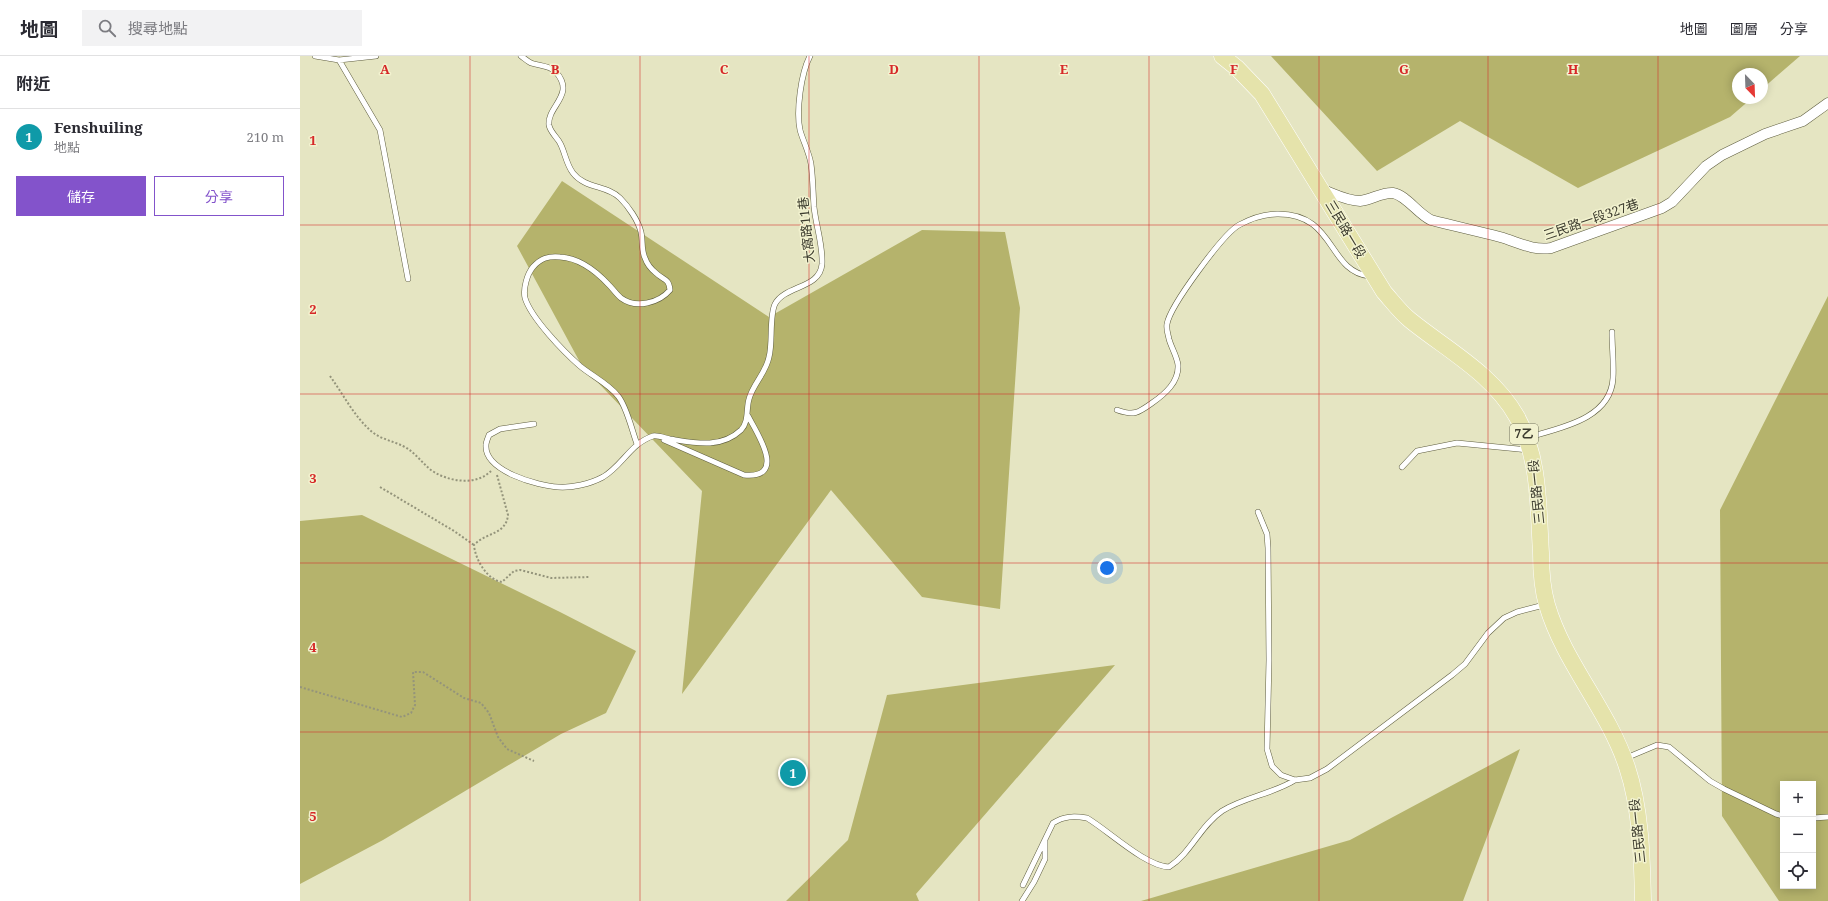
<!DOCTYPE html>
<html lang="zh-TW">
<meta charset="utf-8">
<style>
body{margin:0;font-family:"Noto Serif","Noto Sans TC",serif;background:#f2f2f3;color:#2b2b33}
.controls{position:absolute;right:12px;bottom:12px;display:grid;overflow:hidden;border-radius:0px;box-shadow:0 2px 10px #0003}
.controls button{width:36px;height:36px;display:grid;place-items:center;padding:0;border:0;border-bottom:1px solid #e1e1e2;background:#fff;color:#2b2b33;font:20px sans-serif}
.compass{position:absolute;left:1432px;top:12px;width:36px;height:36px;border-radius:50%;background:#fff;box-shadow:0 2px 10px #0003;rotate:157deg}
.you{position:absolute;left:807px;top:512px;width:14px;height:14px;margin:-10px;border:3px solid #fff;border-radius:50%;background:#1a73e8;box-shadow:0 0 0 6px #1a73e833}
.badge{display:grid;place-items:center;width:26px;height:26px;border-radius:50%;background:#8353cb;color:#fff;font-size:13px;font-weight:700}
.pin{position:absolute;translate:-50% -50%;border:2px solid #fff;box-shadow:0 1px 4px #0006}
.list{margin:0;padding:0;list-style:none}
h2{display:flex;justify-content:space-between;align-items:center;height:52px;margin:0;padding:0 16px;font-size:17px}
h2 small{font-size:13px;font-weight:400;color:#7c7c81}
.list li{display:grid;grid-template-columns:26px 1fr auto;gap:12px;align-items:center;box-sizing:border-box;height:56px;padding:0 16px;border-top:1px solid #e1e1e2}
.list b{display:block;font-size:15px;white-space:nowrap}
.list p{margin:0;font-size:13px;white-space:nowrap;color:#7c7c81}
.list em{font-size:13px;font-style:normal;color:#7c7c81}
.actions{display:flex;gap:8px;padding:12px 16px}
.actions a{flex:1;padding:9px 0;border:1px solid #8353cb;border-radius:0px;text-align:center;font-size:14px;color:#8353cb}
.actions .main{background:#8353cb;color:#fff}
.icon{flex:none;width:22px;height:22px;fill:none;stroke:currentColor;stroke-width:2;stroke-linecap:round;stroke-linejoin:round}
.map{position:relative;flex:none;width:1528px;height:845px;overflow:hidden}
header{display:flex;align-items:center;gap:24px;box-sizing:border-box;height:56px;padding:0 20px;background:#fff;border-bottom:1px solid #e1e1e2}
header strong{font-size:19px}
nav{display:flex;gap:22px;margin-inline-start:auto;font-size:14px}
.search{width:280px;height:36px;background:#f2f2f3;display:flex;align-items:center;gap:10px;box-sizing:border-box;padding:0 14px;border-radius:0px;color:#7c7c81;font-size:15px}
main{display:flex}
aside{flex:1;background:#fff}
.map>svg:first-child{display:block}
.forest{fill:#b5b36c;fill-rule:evenodd}
.lines{fill:none;stroke-linecap:round;stroke-linejoin:round}
.service-casing{stroke:#5e5d3f;stroke-width:6}
.minor-casing{stroke:#5e5d3f;stroke-width:11}
.primary-casing{stroke:#fff;stroke-width:17}
.path{stroke:#94947b;stroke-width:2;stroke-dasharray:2 2;stroke-linecap:butt}
.service{stroke:#fff;stroke-width:5}
.minor{stroke:#fff;stroke-width:10}
.primary{stroke:#e5e3ab;stroke-width:16}
.grid{fill:none;stroke:#d62828;stroke-width:1;stroke-opacity:0.55}
.labels{text-anchor:middle;stroke-width:3;stroke-linejoin:round;paint-order:stroke}
.shield{fill:#f2f2cf;stroke:#73725e;stroke-width:1}
.shield-label{font-size:12px;font-weight:bold;fill:#3c3b2e}
.street-label{font-size:13px;fill:#3c3b2e;stroke:#f2f2cf}
.grid-label{font-size:13px;text-anchor:middle;font-weight:bold;fill:#d62828;stroke:#f2f2cf;stroke-width:3;stroke-linejoin:round;paint-order:stroke}
</style>
<header>
<strong>地圖</strong>
<div class="search"><svg class="icon" aria-label="search" viewBox="0 0 24 24"><circle cx="10" cy="10" r="6"/><path d="M15 15l6 6"/></svg>搜尋地點</div>
<nav><a>地圖</a><a>圖層</a><a>分享</a></nav>
</header>
<main>
<aside>
<h2>附近<small></small></h2>
<ul class="list">
<li><span class="badge" style="background:#0f9aa8">1</span><div><b>Fenshuiling</b><p>地點</p></div><em>210 m</em></li>
</ul>
<div class="actions"><a class="main">儲存</a><a>分享</a></div>
</aside>
<div class="map">
<svg width="1528" height="845" viewBox="0 0 1528 845">
<rect width="100%" height="100%" fill="#e5e5c2"/>
<!-- forest -->
<path class="forest" d="M971 0H1500L1462 33V18H1438V42H1452L1430 61 1278 132 1160 65 1077 115Z
M262 125 469 261 622 174 705 176 720 252 700 553 622 541 531 434 382 638 402 435 282 310 217 190Z
M1528 240V845H1479L1422 760 1420 454ZM1483 728H1513V830H1483Z
M62 459 260 556 336 595 306 657 261 678 83 784 0 828V465Z
M815 609 616 838 619 845H486L548 784 587 639Z
M1220 693 1163 845H841L1050 784Z"/>
<g class="lines">
<!-- service casing -->
<g class="service-casing">
<path id="service" d="M15 0 39 4 76 0
M221 0C224 2 227 5 231 7 239 10 249 9 256 16 276 39 247 50 249 69 250 76 257 81 260 87 265 96 266 108 273 117 285 133 307 129 320 142 328 150 338 164 341 176 343 185 341 194 345 202 347 208 351 213 356 217 363 224 369 222 370 234 359 247 336 253 321 242 317 239 313 233 309 229 296 215 280 202 260 201 248 200 241 202 233 211 227 218 223 233 225 242 231 262 264 296 280 310 292 320 309 328 318 340 327 351 332 375 337 388
M39 4 80 74 108 223
M817 354C834 360 838 357 852 347 865 338 879 326 878 309 877 300 871 291 869 283 868 278 866 273 867 268 870 250 923 178 939 169 950 163 964 158 977 158 1036 157 1027 215 1069 220
M234 368 200 373 189 379C188 382 186 386 186 389 184 415 238 430 258 431 272 432 290 428 303 421 322 410 331 387 353 380 357 379 365 382 370 383 395 387 421 393 441 374 449 366 446 353 449 343 453 328 466 317 469 301 473 287 469 260 475 248 485 229 520 233 522 208 523 189 516 170 514 151 513 137 513 122 511 108 509 96 503 85 500 74 496 55 501 17 510 0
M1229 381C1260 372 1311 363 1313 322 1314 307 1312 292 1312 276
M364 384 444 419C488 423 457 377 448 360
M1102 411 1117 395 1157 387 1228 394
M958 456 967 478 968 492 969 604 967 693 972 710 981 719 995 724 1010 722 1027 713 1152 619 1165 608 1188 577 1204 562 1217 556 1244 549
M1326 702 1357 689 1369 691 1410 725 1424 733 1476 758 1483 760
M1513 762 1528 761
M723 829 753 767C764 760 774 760 787 762 809 775 845 810 869 811 891 797 900 770 922 755 944 741 973 738 995 724
M722 845 734 826 745 803V785"/>
</g>
<!-- minor casing -->
<g class="minor-casing">
<path id="minor" d="M1021 133C1032 137 1047 145 1060 145 1071 144 1082 136 1093 137 1106 139 1118 158 1131 164 1154 170 1177 175 1200 181 1218 186 1232 195 1251 192L1362 152 1372 146 1406 110 1422 99 1465 78 1503 65 1528 47"/>
</g>
<!-- primary casing -->
<g class="primary-casing">
<path id="primary" d="M922 0 937 12 962 38 1084 236C1092 245 1100 256 1110 264 1147 294 1193 318 1217 361 1240 402 1238 451 1241 497 1241 514 1242 532 1247 549 1264 607 1308 653 1327 711 1341 753 1342 801 1343 845"/>
</g>
<!-- path -->
<path class="path" d="M30 320C43 338 54 360 70 374 79 383 93 385 103 390 115 396 121 406 131 414 148 426 176 430 191 415
M197 419 208 459C206 479 186 476 174 489 175 503 187 524 202 526L214 515 220 514 251 522 290 521
M80 431 154 475 174 489
M0 631 102 661 111 657 115 649 113 616H123L164 642 181 647 189 657 198 681 207 693 234 705"/>
<!-- service -->
<use href="#service" class="service"/>
<!-- minor -->
<use href="#minor" class="minor"/>
<!-- primary -->
<use href="#primary" class="primary"/>
</g>
<!-- grid -->
<path class="grid" d="M170 0V845M340 0V845M509 0V845M679 0V845M849 0V845M1019 0V845M1188 0V845M1358 0V845M0 169H1528M0 338H1528M0 507H1528M0 676H1528"/>
<g class="labels">
<!-- shield labels -->
<rect class="shield" x="1210" y="368" width="28" height="20" rx="3"/>
<g class="shield-label">
<text x="1224" y="382">7乙</text>
</g>
<!-- street labels -->
<g class="street-label">
<text transform="translate(1291 163) rotate(-19)" y="5">三民路一段327巷</text>
<text transform="translate(1046 173) rotate(59)" y="5">三民路一段</text>
<text transform="translate(506 174) rotate(-96)" y="5">大窩路11巷</text>
<text transform="translate(1236 436) rotate(-96)" y="5">三民路一段</text>
<text transform="translate(1337 775) rotate(-96)" y="5">三民路一段</text>
</g>
</g>
<g class="grid-label">
<text x="85" y="18">A</text>
<text x="255" y="18">B</text>
<text x="424" y="18">C</text>
<text x="594" y="18">D</text>
<text x="764" y="18">E</text>
<text x="934" y="18">F</text>
<text x="1104" y="18">G</text>
<text x="1273" y="18">H</text>
<text x="13" y="89">1</text>
<text x="13" y="258">2</text>
<text x="13" y="427">3</text>
<text x="13" y="596">4</text>
<text x="13" y="765">5</text>
</g>
</svg>
<div class="controls">
<button>+</button>
<button>−</button>
<button><svg class="icon" aria-label="locate" viewBox="0 0 24 24"><circle cx="12" cy="12" r="6"/><path d="M12 2v4M12 18v4M2 12h4M18 12h4"/></svg></button>
</div>
<svg class="compass" viewBox="-18 -18 36 36"><path d="M0-13l5 13h-10z" fill="#e53935"/><path d="M0 13l5-13h-10z" fill="#7c7c81"/></svg>
<div class="you"></div>
<div class="pin badge" style="left:493px;top:717px;background:#0f9aa8">1</div>
</div>
</main>
